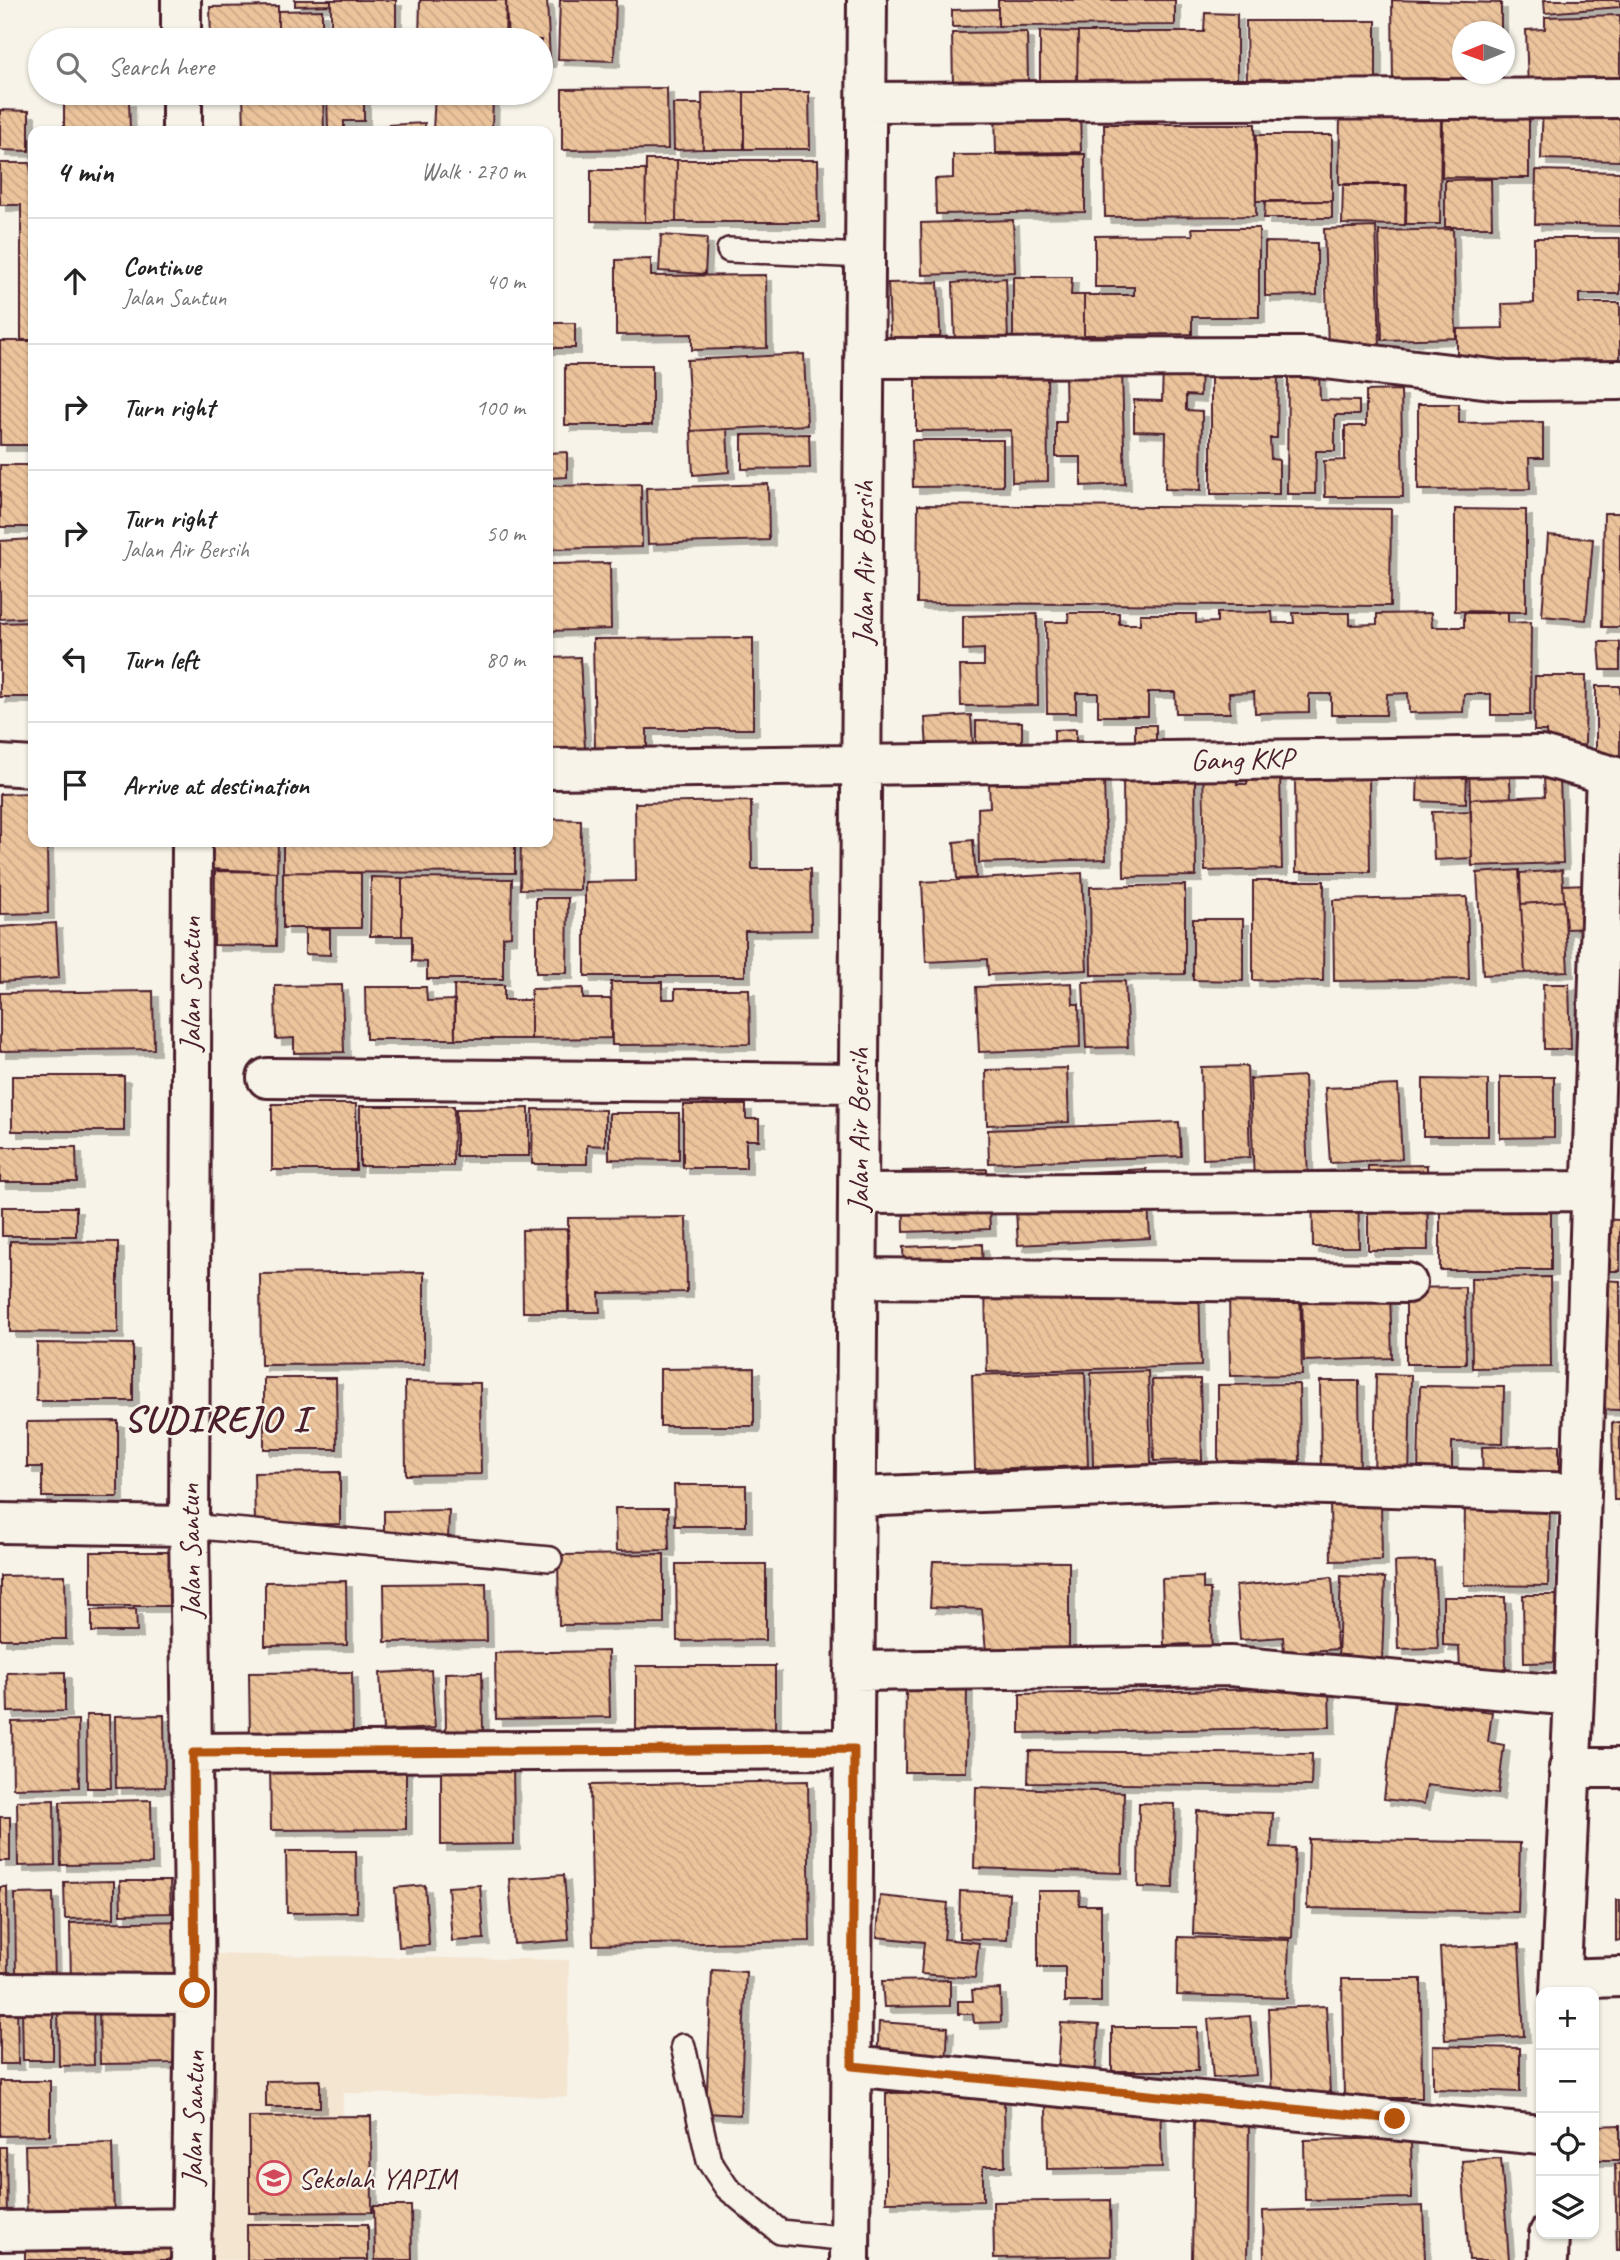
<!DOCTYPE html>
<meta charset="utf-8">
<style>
body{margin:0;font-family:Caveat,sans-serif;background:#f6f6f6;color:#222}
.controls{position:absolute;right:21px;bottom:21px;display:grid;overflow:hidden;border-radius:14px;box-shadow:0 2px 5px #0004}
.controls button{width:63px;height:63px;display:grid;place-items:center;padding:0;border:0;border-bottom:2px solid #e0e0e0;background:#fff;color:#222;font:35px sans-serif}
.compass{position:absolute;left:1452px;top:21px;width:63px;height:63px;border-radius:50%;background:#fff;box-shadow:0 2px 5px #0004;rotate:269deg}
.stop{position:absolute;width:21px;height:21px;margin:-16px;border:5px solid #b45309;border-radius:50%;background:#fff}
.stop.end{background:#b45309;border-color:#fff;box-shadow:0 2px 7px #0008}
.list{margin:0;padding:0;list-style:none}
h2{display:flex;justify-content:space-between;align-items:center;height:91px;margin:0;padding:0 28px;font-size:30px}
h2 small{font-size:23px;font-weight:400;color:#767676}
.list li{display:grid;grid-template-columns:46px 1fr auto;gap:21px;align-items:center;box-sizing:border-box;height:126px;padding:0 28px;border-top:2px solid #e0e0e0}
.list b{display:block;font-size:26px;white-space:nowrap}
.list p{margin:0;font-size:23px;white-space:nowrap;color:#767676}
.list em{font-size:23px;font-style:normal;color:#767676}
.icon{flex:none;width:38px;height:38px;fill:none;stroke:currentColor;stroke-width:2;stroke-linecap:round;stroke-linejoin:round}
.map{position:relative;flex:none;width:1620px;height:2260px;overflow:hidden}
.search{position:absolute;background:#fff;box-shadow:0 2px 5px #0004;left:28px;top:28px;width:525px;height:77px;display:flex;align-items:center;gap:18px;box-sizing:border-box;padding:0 24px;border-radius:38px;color:#767676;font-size:26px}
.panel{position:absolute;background:#fff;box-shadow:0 2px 5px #0004;left:28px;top:126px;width:525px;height:721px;border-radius:14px}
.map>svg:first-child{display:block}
.built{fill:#f4e5d1}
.building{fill:url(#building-back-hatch);stroke:#4a1f2b;stroke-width:2;filter:url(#shadow)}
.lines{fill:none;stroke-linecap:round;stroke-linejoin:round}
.service-casing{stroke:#4a1f2b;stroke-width:28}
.minor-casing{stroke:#4a1f2b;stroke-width:44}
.service{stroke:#f7f3e8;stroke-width:23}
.minor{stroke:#f7f3e8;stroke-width:38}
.route{stroke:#b45309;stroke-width:9}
.labels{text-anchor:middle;stroke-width:5;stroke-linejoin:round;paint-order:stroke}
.street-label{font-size:30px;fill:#4a1f2b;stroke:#f7f3e8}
.poi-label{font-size:30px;fill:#4a1f2b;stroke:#f7f3e8;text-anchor:start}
.district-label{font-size:37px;font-weight:bold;letter-spacing:2px;fill:#4a1f2b;stroke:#f7f3e8}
</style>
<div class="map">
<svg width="1620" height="2260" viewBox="0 0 1620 2260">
<defs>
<pattern id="building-back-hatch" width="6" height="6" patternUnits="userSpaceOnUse" patternTransform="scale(1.75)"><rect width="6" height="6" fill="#ecc49c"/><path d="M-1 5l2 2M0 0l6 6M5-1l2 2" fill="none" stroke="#cca887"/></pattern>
<filter id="shadow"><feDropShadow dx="6" dy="6" stdDeviation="0" flood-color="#0004"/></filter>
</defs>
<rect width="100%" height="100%" fill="#f7f3e8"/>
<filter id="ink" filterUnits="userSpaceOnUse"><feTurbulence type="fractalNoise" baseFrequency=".0143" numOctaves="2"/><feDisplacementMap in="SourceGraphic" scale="14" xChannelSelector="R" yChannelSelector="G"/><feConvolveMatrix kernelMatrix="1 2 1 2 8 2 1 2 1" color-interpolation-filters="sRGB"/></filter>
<g filter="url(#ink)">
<!-- built -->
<path class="built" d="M210 1954 569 1960 567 2097 343 2093 340 2260H205Z"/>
<!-- building -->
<path class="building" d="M295 0H331V5L295 6Z
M331 0H396V32L331 33Z
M420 0H506L505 40H419Z
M506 0H547L550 61H541V40H508Z
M560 0H616L614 61 558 59Z
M998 0H1175V25L998 26Z
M1392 0 1501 3V32H1462V74H1502V82L1393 83Z
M1544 0H1620V7L1545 13Z
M278 6V40H211L210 7Z
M998 9V26L952 27V10Z
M322 10V40H278V11Z
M1205 13 1237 14V86L1077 85 1078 32H1204Z
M1620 15V87L1528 89 1526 30 1545 29V17Z
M1246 21H1376V82L1247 83Z
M1040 31 1078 32 1077 85H1040Z
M1027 32 1028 82 953 84 952 33Z
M667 88 668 149 562 150V89Z
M744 92V149H703L702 93Z
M744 92H809L810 149H744Z
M243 93H323L324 131H244Z
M327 93H364V121H344V131H328Z
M435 93 493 94 492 131H433Z
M129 100 130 131H64V101Z
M1620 100V161L1541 159 1543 103Z
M673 104H702L703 149 674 150Z
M0 110 29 111V151L0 150Z
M995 110H1080L1081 152 996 153Z
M1340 115 1441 116 1440 224H1406L1407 184H1339Z
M1443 115 1529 116V178L1442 177Z
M425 123V131H388V125Z
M1104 124H1255L1256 216 1105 217Z
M1256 135H1332V201H1256Z
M1085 154V212L936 214 935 179 953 178V155Z
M646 160H677L676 222H645Z
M677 160H818L819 222H676Z
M0 163H30L31 172H33V340H21V205H0Z
M591 170H646L645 222 591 221Z
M1536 170 1620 172V226L1535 224Z
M1491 179 1492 227H1445V180Z
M1343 185H1406L1405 225 1342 224Z
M1332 201V218H1264L1265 202Z
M1013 220 1015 272 922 275 921 223Z
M1376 227 1380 346 1328 347 1324 229Z
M1192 228H1259V317H1192V334L1084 335V295H1134V287H1095V236L1193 235Z
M1453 229 1456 338 1382 340 1379 231Z
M661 235 707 238 705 274 659 271Z
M1534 238H1620V294H1579V303H1620V367H1457V329L1503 328 1502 304 1534 303Z
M1265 242 1317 243V295L1265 296Z
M651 259V276L766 275 767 348 692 350V334L616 335V260Z
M1013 277H1072L1071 295H1084V343L1013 344Z
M1006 278 1008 341 955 344 953 283Z
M938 282 941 350 891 351 888 283Z
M548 323H575V348H548Z
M0 341H33V445H0Z
M804 354 807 425 691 431 687 360Z
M565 365H652V425H565Z
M1163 367 1201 368 1200 396 1186 395V410L1202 411 1201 490 1165 489 1166 432 1134 431V400L1162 401Z
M1211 367 1278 368 1277 438H1270L1271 459 1279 460V494H1211Z
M1047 369 1048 481 1012 482 1011 430 916 431V370Z
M1122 371 1125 484 1081 486V457H1056V422H1066L1065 373Z
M1288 372 1319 373 1320 400 1359 401V415H1335V451H1316L1315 494H1287Z
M1401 390 1403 497H1325L1324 461 1345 460V426H1366V391Z
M1418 404H1459V423L1543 422V458H1529L1530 489 1418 490Z
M727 429 729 472 693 475 691 431Z
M809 434 810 468 742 469V435Z
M912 440H1003V486L913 487Z
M567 452V477L548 478V453Z
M0 465H33V527H0Z
M641 484 642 547 548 549V486Z
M768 484 769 540 648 544 646 488Z
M918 505 1391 509 1390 606 917 603Z
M1455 509 1526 510V612L1455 611Z
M1604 513H1620V627H1602Z
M1548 535 1593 539 1586 620 1542 616Z
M33 539V617L0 619V541Z
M610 563 611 629 548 631V564Z
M1272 612 1273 623H1294L1293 613H1350V625L1377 624V614L1431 613 1432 627H1464V613H1508V623L1531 622 1530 715H1491V694H1464L1463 712 1409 713 1408 693 1387 694 1386 715H1331V694H1309V712L1255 713 1254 692 1229 693 1230 713H1176L1175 692H1148V716H1098V693H1076V713H1047L1046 622H1069L1068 613H1119V624H1140V614H1196V623L1217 622V613Z
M1037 614 1038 705 961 706 960 666H984V649L963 650V616Z
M33 622V697H0V623Z
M753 638V729H647V750L595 751 593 639Z
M1599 642H1620V670H1601Z
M580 657 585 748 548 750V658Z
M1535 676H1586L1585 745 1547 746 1546 731H1534Z
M1596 686H1620V761H1596Z
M971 715 973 746 927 749 925 718Z
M976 721 1022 722V745L976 744Z
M1135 725H1156V753H1135Z
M1076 729V748H1054V730Z
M1509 763 1511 798 1470 799 1469 764Z
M1236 767 1237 784H1247V775L1280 774 1282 869 1205 871 1203 768Z
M1418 770 1467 771 1466 803 1417 801Z
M1369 776 1370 872H1296L1295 777Z
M1104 778 1106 859 979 863 978 808 990 807 989 782Z
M1195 778 1196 876 1124 877 1123 779Z
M1544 778H1560L1563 863 1472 866 1470 799 1545 796Z
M33 793V842H47L48 913 0 914V794Z
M751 801 752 869H810L811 930 745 931V976H585V882L636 881 635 803Z
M1471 811 1472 858 1434 860 1432 812Z
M548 819 581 820 580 890 520 889 521 842H548Z
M973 840 976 878 957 879 954 842Z
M209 842H278L277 872 208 869Z
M283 842H515V873L283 872Z
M1519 870 1525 973 1483 975 1477 873Z
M1562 870 1564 901 1521 904 1520 873Z
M215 871 277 872 276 946 214 945Z
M283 872 361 873V928H283Z
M1082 873 1087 970 988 975 987 959 926 962 922 882Z
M371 877 402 878V936H370Z
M402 878 512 879 511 936 503 937V979H427V962L412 961V936H402Z
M1253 881H1324L1323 981 1253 980Z
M1587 884 1589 928 1566 929 1563 885Z
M1185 885V974L1091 975 1090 887Z
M1467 897 1469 979 1334 981 1333 900Z
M536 898H568L567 973H536Z
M1564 901 1568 971 1525 973 1521 904Z
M1193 919H1243V981L1193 980Z
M56 923 59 978 0 982V927Z
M305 928 330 929V955L305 954Z
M1125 981 1128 1047 1086 1048 1083 982Z
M611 982H662V999H675V989H749L750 1044 612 1045Z
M1072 983 1073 1004H1079L1080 1048 979 1052 976 987Z
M1543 984H1569L1571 1049H1544Z
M342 985 344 1052 294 1053V1038L276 1039 275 986Z
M454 985H504V1000H531V1039H455Z
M365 987H426L427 1001 455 1000V1039H366Z
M583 988V999H611V1038L531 1039V989Z
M153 991 154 1049 0 1051V993Z
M1247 1066 1250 1157 1203 1159 1201 1067Z
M1067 1068 1069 1122 987 1125 986 1070Z
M12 1076H124V1131H12Z
M1304 1076 1308 1180 1254 1182 1250 1079Z
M1500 1077H1554V1137L1500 1138Z
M1423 1079 1488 1080V1136H1423Z
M1398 1085 1402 1159 1330 1163 1325 1088Z
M272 1104H356V1170H272Z
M683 1105H746V1119H759V1140H746V1168H683Z
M360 1106H454L453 1166H360Z
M529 1108V1156H456V1109Z
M533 1109 605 1110V1146L587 1145V1164H532Z
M609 1113H679V1160L609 1159Z
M1179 1122 1181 1156 989 1163 988 1130Z
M0 1147H76L77 1182H0Z
M1427 1165 1428 1250H1368V1166Z
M987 1169 990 1229 904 1232 903 1171Z
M1146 1169 1150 1238 1018 1245 1014 1176Z
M1358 1170 1359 1247H1313L1312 1171Z
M1440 1174H1551V1270H1440Z
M2 1207H76V1236H2Z
M686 1217 687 1292 599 1293 600 1312H569L568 1218Z
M1593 1219 1620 1220V1271H1592Z
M567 1229 568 1312H523L522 1230Z
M10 1241 118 1242V1333L10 1332Z
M982 1244 983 1273 904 1276 903 1247Z
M424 1272V1364L261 1365 260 1274Z
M1550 1277 1551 1367 1472 1368 1471 1278Z
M1598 1280 1620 1281V1410L1593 1409Z
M1199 1283 1201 1366 987 1372 985 1289Z
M1300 1285 1302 1375 1230 1376 1229 1286Z
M1465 1287 1466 1364H1406V1288Z
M1390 1293 1392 1358 1304 1361 1302 1296Z
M37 1343 133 1344V1401H36Z
M754 1368V1426H660V1369Z
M1148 1371 1151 1464 1093 1466 1091 1373Z
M1085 1372 1088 1466 975 1469 972 1375Z
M1376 1374 1411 1375 1409 1480H1374Z
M264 1378H336L337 1449H264Z
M1200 1379 1202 1460 1154 1461 1152 1380Z
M1320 1381H1359L1360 1481 1321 1482Z
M405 1382 480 1383 481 1474 406 1475Z
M1299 1384 1300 1461 1218 1462V1385Z
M1420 1386 1504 1387 1503 1443 1452 1442V1472H1418Z
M118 1421V1497H42V1467H27V1422Z
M1620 1422V1500H1614L1612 1423Z
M1559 1445V1484L1483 1486 1482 1447Z
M340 1472V1524L255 1525 254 1473Z
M674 1485H746V1526H675Z
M1381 1501 1382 1560 1331 1561 1330 1502Z
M1465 1502 1550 1503 1548 1586 1464 1585Z
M615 1508H668L669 1550 616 1551Z
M449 1510 448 1542H384V1511Z
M91 1552H179V1606H91Z
M664 1554V1624L559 1625 558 1555Z
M933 1561 1069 1562V1661L987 1662 982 1609 930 1607Z
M1434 1561 1438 1648 1398 1649 1395 1562Z
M676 1564H766V1640L677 1641Z
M65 1575 66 1639H0V1576Z
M1341 1576 1385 1578 1382 1662 1338 1661Z
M1203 1577V1589H1210L1212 1656 1189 1657V1644L1164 1645 1162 1579Z
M1332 1577 1337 1649 1284 1653 1283 1637 1240 1640 1236 1586Z
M346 1581 347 1645 265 1646V1582Z
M486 1583 487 1641 385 1642 384 1584Z
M1523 1595H1568L1569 1662 1524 1663Z
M1443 1597H1505L1506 1671 1460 1672 1459 1646 1443 1645Z
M136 1609 137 1632H92V1610Z
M608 1651 610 1717 496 1719 495 1653Z
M636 1666H775V1732H636Z
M431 1670 435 1728 383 1731 380 1673Z
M65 1672V1711L8 1712 7 1673Z
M352 1672 353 1739H250L249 1673Z
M482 1672 483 1732 446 1733 445 1673Z
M906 1685H967L966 1772H905Z
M1329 1688 1330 1727 1020 1733V1694Z
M1396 1699 1492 1712 1488 1742 1504 1745 1498 1794 1427 1785 1424 1804 1384 1799Z
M86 1715H109L111 1788H87Z
M164 1715 165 1787 116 1788 115 1716Z
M78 1720 79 1787 13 1788 12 1722Z
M1029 1751 1312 1754 1311 1786 1028 1783Z
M406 1761V1829L271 1830 270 1762Z
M513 1761 514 1844 441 1845V1762Z
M808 1781 810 1941 593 1945 590 1785Z
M976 1787 1124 1792 1122 1873 974 1868Z
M54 1800 55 1865 18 1866 17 1801Z
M151 1800 152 1864 61 1865 60 1802Z
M1139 1803 1175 1804 1173 1888 1138 1887Z
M1197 1811 1273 1813 1271 1847 1295 1848 1292 1938 1193 1934Z
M0 1817H10V1861H0Z
M1309 1839 1520 1843 1518 1912 1307 1908Z
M286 1851H356L357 1912 287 1913Z
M564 1875 569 1940 514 1944 509 1879Z
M114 1881V1918L65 1919 64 1882Z
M120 1881H170L171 1913 121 1914Z
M425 1885 429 1945 399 1947 395 1888Z
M480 1885 484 1939 452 1941 448 1887Z
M0 1887H7L8 1982H0Z
M960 1891 1009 1893 1007 1940 959 1938Z
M1038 1891H1080L1079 1905H1101V2002H1065V1967H1038Z
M53 1893 55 1982H16L15 1894Z
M880 1896 948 1903 944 1939 979 1943 975 1978 921 1974 924 1942 877 1937Z
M1616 1900H1620V1940L1616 1941Z
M190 1921 191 1983 71 1986 70 1923Z
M1178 1937 1289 1940 1287 1998 1177 1995Z
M1519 1944 1524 2036 1445 2040 1440 1948Z
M712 1970 746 1972 740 2115 706 2113Z
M1342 1979H1421L1422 2098H1344Z
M950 1980V2006L884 2007 882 1981Z
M1000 1989 1001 2022 974 2023 973 2014H958V2001H973L972 1990Z
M0 2001H17L18 2064H0Z
M174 2002 175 2063 100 2064 99 2003Z
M58 2003H93L94 2065 59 2066Z
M1326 2006 1330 2094 1272 2097 1268 2008Z
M53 2008V2060H23L22 2009Z
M1250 2016 1256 2075 1213 2078 1208 2019Z
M879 2022 948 2027 946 2067 877 2063Z
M1061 2023 1099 2025 1095 2074 1058 2072Z
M1112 2027H1197L1198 2071H1112Z
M1433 2046 1520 2048V2092L1433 2089Z
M320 2080V2107H266V2081Z
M0 2081H50V2135L0 2136Z
M1004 2092 1005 2166H983V2201L886 2202V2093Z
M1160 2103 1162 2167 1047 2169 1046 2105Z
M371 2116 372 2212 249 2213V2117Z
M1194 2121 1249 2122 1247 2260H1192Z
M1620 2125V2160H1594V2126Z
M1411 2138 1412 2198 1305 2200 1304 2140Z
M112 2143 114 2217 27 2219 25 2145Z
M0 2147H6L7 2220H0Z
M1501 2158 1509 2260H1469L1462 2161Z
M1615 2164H1620V2250H1617Z
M1110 2200 1111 2256 994 2258 993 2202Z
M374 2206H411L412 2260H375Z
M1423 2206 1425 2260H1264L1263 2211Z
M247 2224H368V2260H247Z
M178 2242V2260H25V2244Z"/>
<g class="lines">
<!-- service casing -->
<g class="service-casing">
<path id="service" d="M729 250 865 256
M189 1526 550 1559
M683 2046 709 2161 727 2188 780 2232 850 2239"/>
</g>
<!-- minor casing -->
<g class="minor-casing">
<path id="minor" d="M181 0V40
M182 93V131
M866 102 1620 98
M864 358 1308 357 1508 381 1620 380
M0 765 33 767
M548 769 1541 756 1620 778
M267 1078 859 1083
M858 1194 1591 1191
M857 1278 1407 1283
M856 1497 1230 1482 1580 1493
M0 1523 189 1526
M854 1671 1230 1666 1574 1696
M193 1753 854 1749
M1569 1768H1620
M1561 1979 1620 1977
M1560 1992 1574 1696 1606 774
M0 1993 195 1994
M851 2066 1541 2135
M0 2231 192 2228
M191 2260 195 1994 189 1526 192 842
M850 2260 867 0
M1548 2260 1549 2234"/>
</g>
<!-- service -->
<use href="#service" class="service"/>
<!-- minor -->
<use href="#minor" class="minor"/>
</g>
</g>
<g class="lines" filter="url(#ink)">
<!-- route -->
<path class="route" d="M195 1993 193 1753 854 1749 852 2066 1395 2119"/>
</g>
<!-- icons -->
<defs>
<g id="school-ring" transform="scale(1.75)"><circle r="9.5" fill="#f7f3e8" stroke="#d1495b" stroke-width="1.5"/><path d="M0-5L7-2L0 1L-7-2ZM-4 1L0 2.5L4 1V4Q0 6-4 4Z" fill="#d1495b"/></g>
</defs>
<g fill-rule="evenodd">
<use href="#school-ring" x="274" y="2178"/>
</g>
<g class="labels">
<!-- street labels -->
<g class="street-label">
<text transform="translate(863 563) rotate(-90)" y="10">Jalan Air Bersih</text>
<text transform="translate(1242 759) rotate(-1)" y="10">Gang KKP</text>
<text transform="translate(190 984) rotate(-90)" y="10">Jalan Santun</text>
<text transform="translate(858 1130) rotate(-90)" y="10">Jalan Air Bersih</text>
<text transform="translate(190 1551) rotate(-91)" y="10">Jalan Santun</text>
<text transform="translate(193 2118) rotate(-89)" y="10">Jalan Santun</text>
</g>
<!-- poi labels -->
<g class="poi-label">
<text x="298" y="2188">Sekolah YAPIM</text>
</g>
<!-- district labels -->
<g class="district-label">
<text x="217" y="1431">SUDIREJO I</text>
</g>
</g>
</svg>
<div class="controls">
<button>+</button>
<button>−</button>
<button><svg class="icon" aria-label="locate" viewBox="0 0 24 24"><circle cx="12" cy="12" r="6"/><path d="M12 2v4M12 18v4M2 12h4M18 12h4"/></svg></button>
<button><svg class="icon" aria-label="layers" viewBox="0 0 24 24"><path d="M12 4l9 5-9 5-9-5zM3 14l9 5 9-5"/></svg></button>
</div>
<svg class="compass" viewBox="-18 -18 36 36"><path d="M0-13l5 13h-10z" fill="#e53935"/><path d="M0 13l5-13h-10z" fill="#767676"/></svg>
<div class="stop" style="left:195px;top:1993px"></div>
<div class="stop end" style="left:1395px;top:2119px"></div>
<div class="search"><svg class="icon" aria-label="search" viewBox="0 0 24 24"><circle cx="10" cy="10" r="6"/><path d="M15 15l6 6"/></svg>Search here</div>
<section class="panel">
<h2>4 min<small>Walk · 270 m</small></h2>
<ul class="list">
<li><svg class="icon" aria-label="ahead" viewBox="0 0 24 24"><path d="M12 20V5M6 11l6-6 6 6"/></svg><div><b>Continue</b><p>Jalan Santun</p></div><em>40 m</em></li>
<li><svg class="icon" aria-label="right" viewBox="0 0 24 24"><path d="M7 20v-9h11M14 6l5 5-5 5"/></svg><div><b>Turn right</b></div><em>100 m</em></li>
<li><svg class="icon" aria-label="right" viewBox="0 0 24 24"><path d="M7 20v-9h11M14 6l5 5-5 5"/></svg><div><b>Turn right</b><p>Jalan Air Bersih</p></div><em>50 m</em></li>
<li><svg class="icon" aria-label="left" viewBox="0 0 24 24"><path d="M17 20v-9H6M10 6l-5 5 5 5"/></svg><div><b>Turn left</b></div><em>80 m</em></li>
<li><svg class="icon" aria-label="arrive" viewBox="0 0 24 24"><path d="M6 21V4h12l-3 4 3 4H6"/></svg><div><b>Arrive at destination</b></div></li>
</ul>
</section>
</div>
